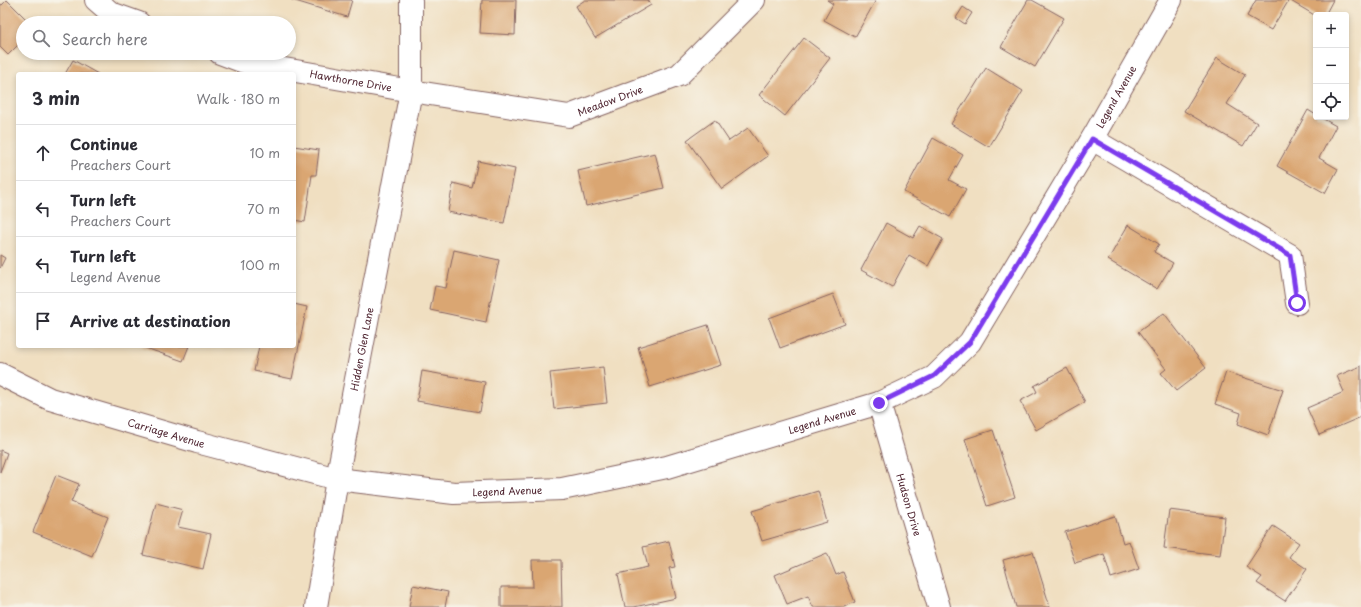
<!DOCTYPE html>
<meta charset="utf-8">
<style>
body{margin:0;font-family:"Playpen Sans",sans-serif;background:#f2f2f3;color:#2b2b33}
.controls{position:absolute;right:12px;top:12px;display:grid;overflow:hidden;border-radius:4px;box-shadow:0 2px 6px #0003}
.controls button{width:36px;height:36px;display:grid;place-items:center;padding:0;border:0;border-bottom:1px solid #e1e1e2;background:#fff;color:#2b2b33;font:20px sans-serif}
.stop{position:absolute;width:12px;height:12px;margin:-9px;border:3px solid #7c3aed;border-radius:50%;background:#fff}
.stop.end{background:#7c3aed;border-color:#fff;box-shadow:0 1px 4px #0008}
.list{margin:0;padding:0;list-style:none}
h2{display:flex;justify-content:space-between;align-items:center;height:52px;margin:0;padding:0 16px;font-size:17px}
h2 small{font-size:13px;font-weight:400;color:#7c7c81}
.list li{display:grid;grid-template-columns:26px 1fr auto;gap:12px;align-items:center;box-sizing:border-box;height:56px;padding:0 16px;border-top:1px solid #e1e1e2}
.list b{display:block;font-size:15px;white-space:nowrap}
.list p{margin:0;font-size:13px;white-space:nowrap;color:#7c7c81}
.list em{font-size:13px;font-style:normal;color:#7c7c81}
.icon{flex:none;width:22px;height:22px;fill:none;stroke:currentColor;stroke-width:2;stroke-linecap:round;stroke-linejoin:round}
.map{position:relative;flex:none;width:1361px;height:607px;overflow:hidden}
.search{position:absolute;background:#fff;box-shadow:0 2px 6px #0003;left:16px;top:16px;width:280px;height:44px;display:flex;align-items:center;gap:10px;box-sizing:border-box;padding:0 14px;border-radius:22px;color:#7c7c81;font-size:15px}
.panel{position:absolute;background:#fff;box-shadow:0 2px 6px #0003;left:16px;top:72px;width:280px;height:276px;border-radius:4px}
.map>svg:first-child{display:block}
.building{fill:#daa672}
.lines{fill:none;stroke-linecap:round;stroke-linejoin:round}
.minor-casing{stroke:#846260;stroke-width:24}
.minor{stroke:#fff;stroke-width:22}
.route{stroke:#7c3aed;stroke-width:5}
.labels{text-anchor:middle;stroke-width:4;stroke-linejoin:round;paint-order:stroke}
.street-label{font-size:10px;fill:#4a1f2b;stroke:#f7f3e8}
</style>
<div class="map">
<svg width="1361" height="607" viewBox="0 0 1361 607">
<rect width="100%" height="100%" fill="#f7f3e8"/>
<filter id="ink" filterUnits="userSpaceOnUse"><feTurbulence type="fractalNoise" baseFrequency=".025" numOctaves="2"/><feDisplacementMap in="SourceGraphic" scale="8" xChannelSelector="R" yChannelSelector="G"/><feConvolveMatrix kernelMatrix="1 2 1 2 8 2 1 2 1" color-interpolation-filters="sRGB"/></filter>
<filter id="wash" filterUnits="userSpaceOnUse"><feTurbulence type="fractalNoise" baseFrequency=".012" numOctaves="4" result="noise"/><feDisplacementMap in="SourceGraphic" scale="16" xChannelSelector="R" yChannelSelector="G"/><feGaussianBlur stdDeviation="0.9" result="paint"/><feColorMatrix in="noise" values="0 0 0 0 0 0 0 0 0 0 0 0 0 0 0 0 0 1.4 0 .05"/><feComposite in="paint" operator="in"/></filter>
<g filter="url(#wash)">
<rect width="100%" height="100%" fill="#f0dfc1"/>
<g id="blocks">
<!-- building -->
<path class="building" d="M7 0 30 23H23V40L8 55 0 47V4L2 5Z
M292 0H352L347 17Z
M482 0H516L515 35 480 33Z
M585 0H648L651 5 595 38 576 6Z
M827 0H876L855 37 824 20 833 4Z
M1028 0H1032L1064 18 1035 67 1001 47Z
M1256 0H1333L1325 15H1316V16L1289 0 1271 30 1247 16Z
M963 7 972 13 965 24 956 18Z
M804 38 830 58 785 116 759 95Z
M1217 58 1245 75 1227 104 1257 123 1243 146 1184 111Z
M73 60 98 74H65Z
M986 68 1023 91 989 147 951 124Z
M1308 110 1316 115V117H1320L1336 126 1319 158 1338 169 1325 193 1277 166Z
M715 120 729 141 748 128 768 156 722 189 687 140Z
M933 138 963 155 949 180 966 189 950 217 904 192Z
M294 146 319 150 316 175H312L305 222 294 220Z
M655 153 664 188 586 206 578 171Z
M478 161 515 169 504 223 448 212 453 183 472 188Z
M886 223 913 238 920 226 943 239 928 266 909 255 892 287 861 270Z
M1128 225 1159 244 1154 252 1173 263 1157 289 1108 260Z
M454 250 499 260 486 322 430 310 435 286 446 288Z
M0 255 5 258 0 268Z
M833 294 845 324 780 348 769 318Z
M294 304 307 307 292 379 254 371 259 346H294Z
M1164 313 1206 368 1176 391 1161 373 1166 369 1138 332Z
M708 325 721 365 650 387 638 347Z
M140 346H189L183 361Z
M1361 366V417L1319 435 1307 408 1344 392 1337 376Z
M603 367 607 403 554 409 550 373Z
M1067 368 1085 402 1036 430 1020 401 1037 392 1034 386Z
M422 371 485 382 480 412 417 401Z
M1226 372 1283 390 1268 435 1238 424 1241 413 1215 404Z
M993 430 1015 497 987 506 965 439Z
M0 450 7 453 0 472Z
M56 475 79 484 71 502 108 517 92 556 33 532Z
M818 491 827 522 762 541 752 511Z
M156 503 183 510 178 527 211 534 203 569 143 555Z
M1169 510 1225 517 1220 555 1164 548Z
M1115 516 1123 543 1129 541 1139 569 1111 578 1104 554 1075 563 1065 532Z
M1273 526 1299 543 1289 557 1307 569 1285 601 1257 583 1262 577 1246 567Z
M669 541 675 567 669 568 676 598 634 607H625L618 574 648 567 643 547Z
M1033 552 1050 607H1016L1003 560Z
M827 553 836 575 843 572 855 602 844 607H813L808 596 787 604 775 575Z
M532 560H561L562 607H501V587H533Z
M413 585 448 592 445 607H409Z"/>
</g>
</g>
<g filter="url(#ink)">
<use href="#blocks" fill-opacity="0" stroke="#846260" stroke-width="1"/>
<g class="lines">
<!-- minor casing -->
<g class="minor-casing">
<g id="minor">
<path d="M96 0 111 13 139 23"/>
<path id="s1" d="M220 53 244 62 411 91 569 116 679 75 754 0"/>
<path d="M1092 139 1290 255 1297 303"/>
<path id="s2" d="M0 374 50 399 197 442 337 479 454 493 562 489 667 467 879 403 934 377 970 342 1092 139 1171 0"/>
<path id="s3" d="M879 403 939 607"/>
<path id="s4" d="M316 607 337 479 411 91V0"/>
</g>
</g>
<!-- minor -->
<use href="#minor" class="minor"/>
</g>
</g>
<g class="lines" filter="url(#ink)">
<!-- route -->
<path class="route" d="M879 403 934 376 970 342 1092 139 1290 255 1297 303"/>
</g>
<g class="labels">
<!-- street labels -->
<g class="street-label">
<text dy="4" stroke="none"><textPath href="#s1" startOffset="134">Hawthorne Drive</textPath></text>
<text dy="4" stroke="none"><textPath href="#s2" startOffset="1305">Legend Avenue</textPath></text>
<text dy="4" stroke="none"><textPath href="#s1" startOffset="399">Meadow Drive</textPath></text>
<text dy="4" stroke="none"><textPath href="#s4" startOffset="262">Hidden Glen Lane</textPath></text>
<text dy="4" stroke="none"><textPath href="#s2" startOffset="849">Legend Avenue</textPath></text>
<text dy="4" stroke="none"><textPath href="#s2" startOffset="177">Carriage Avenue</textPath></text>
<text dy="4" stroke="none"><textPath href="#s2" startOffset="525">Legend Avenue</textPath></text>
<text dy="4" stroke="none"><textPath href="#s3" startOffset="106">Hudson Drive</textPath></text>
</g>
</g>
</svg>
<div class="controls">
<button>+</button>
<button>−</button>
<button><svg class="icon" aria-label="locate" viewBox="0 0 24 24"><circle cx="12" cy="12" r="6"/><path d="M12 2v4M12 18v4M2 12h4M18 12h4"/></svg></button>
</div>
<div class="stop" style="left:1297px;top:303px"></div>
<div class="stop end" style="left:879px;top:403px"></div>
<div class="search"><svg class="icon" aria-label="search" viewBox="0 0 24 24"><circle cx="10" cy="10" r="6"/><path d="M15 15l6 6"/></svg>Search here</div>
<section class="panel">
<h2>3 min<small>Walk · 180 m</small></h2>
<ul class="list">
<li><svg class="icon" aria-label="ahead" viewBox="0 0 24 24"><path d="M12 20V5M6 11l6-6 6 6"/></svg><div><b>Continue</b><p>Preachers Court</p></div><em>10 m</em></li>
<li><svg class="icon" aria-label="left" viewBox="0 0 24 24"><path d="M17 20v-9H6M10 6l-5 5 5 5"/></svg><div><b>Turn left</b><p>Preachers Court</p></div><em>70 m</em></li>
<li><svg class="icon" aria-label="left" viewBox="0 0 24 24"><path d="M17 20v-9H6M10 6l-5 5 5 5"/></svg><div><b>Turn left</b><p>Legend Avenue</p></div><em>100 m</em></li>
<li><svg class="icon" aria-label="arrive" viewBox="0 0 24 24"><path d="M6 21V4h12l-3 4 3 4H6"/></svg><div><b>Arrive at destination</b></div></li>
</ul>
</section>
</div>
